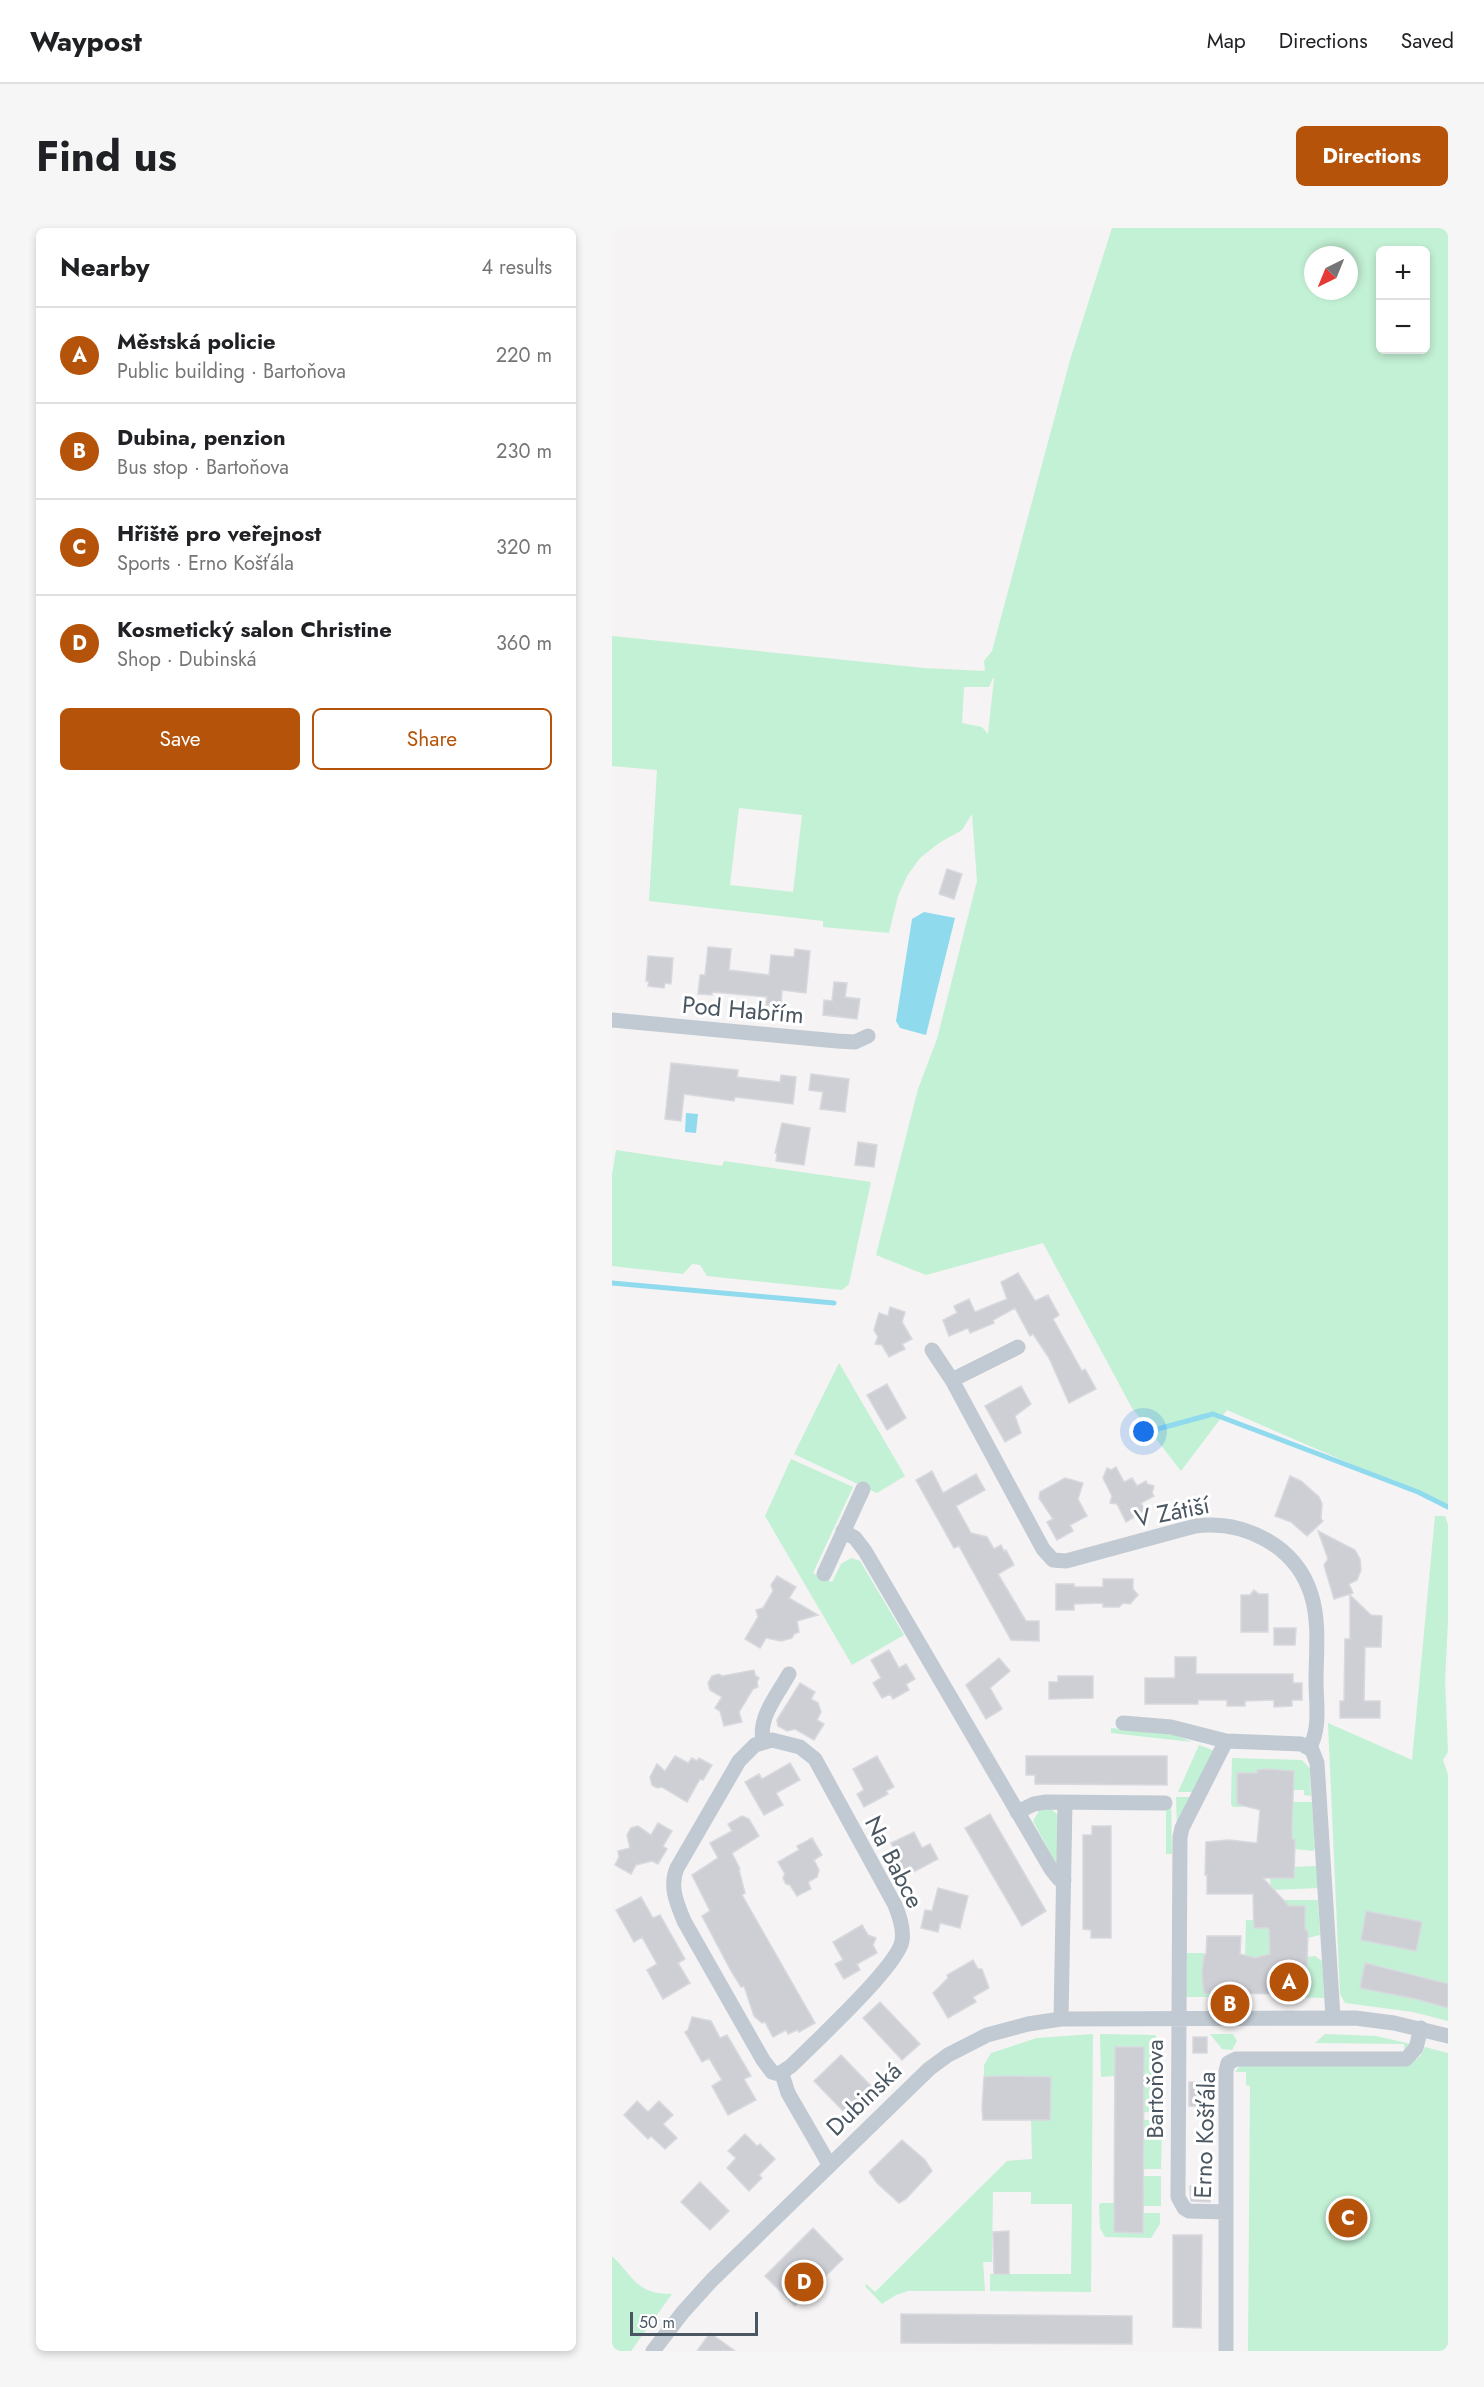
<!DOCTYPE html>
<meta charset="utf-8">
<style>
body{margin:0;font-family:Jost,sans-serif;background:#f6f6f6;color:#202124}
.controls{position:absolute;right:18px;top:18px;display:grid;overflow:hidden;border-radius:9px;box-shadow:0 3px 9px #0003}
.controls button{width:54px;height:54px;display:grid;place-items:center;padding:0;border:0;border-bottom:2px solid #e0e0e0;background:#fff;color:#202124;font:30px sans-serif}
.compass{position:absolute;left:692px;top:18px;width:54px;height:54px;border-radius:50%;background:#fff;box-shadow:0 3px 9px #0003;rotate:223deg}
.scale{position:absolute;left:18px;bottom:15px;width:128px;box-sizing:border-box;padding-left:6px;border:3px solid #4a5661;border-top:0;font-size:16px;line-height:21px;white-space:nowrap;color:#4a5661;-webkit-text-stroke:4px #fff;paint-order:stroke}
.you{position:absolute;left:532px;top:1204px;width:21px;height:21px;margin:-15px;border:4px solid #fff;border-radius:50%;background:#1a73e8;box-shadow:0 0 0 9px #1a73e833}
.badge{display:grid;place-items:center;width:39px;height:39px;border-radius:50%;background:#b45309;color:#fff;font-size:20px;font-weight:700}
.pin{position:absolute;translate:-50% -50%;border:3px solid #fff;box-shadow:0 2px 6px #0006}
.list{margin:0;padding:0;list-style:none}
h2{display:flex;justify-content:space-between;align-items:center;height:78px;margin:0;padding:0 24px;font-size:26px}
h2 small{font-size:20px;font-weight:400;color:#757577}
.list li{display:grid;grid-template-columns:39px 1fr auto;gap:18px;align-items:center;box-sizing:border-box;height:96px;padding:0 24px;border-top:2px solid #e0e0e0}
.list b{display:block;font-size:22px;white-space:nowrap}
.list p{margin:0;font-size:20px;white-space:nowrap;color:#757577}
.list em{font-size:20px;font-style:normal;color:#757577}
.actions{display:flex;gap:12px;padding:18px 24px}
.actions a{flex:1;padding:14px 0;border:2px solid #b45309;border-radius:9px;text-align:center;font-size:21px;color:#b45309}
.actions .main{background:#b45309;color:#fff}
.map{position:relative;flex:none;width:836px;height:2123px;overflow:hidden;border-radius:9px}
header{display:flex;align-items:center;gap:36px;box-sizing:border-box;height:84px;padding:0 30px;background:#fff;border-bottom:2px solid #e0e0e0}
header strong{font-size:28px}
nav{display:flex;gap:33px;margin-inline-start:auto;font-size:21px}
.intro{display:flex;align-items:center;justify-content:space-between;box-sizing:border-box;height:144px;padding:0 36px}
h1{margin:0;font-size:42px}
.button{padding:15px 27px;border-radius:9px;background:#b45309;color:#fff;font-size:21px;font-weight:700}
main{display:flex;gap:36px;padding:0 36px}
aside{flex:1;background:#fff;border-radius:9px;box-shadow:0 3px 9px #0003}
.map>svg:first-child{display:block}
.green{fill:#c3f1d5;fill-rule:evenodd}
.water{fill:#90daee}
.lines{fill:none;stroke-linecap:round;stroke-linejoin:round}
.stream{stroke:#90daee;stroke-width:5}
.building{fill:#cdcfd5;stroke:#d7d9de;stroke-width:1.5}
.minor{stroke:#c1cad2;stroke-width:15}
.labels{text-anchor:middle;stroke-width:6;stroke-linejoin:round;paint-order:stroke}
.street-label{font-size:24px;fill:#4a5661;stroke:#fff}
</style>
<header>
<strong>Waypost</strong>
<nav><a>Map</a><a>Directions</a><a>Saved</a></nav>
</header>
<div class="intro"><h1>Find us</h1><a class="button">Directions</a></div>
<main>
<aside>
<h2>Nearby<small>4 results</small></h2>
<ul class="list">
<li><span class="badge">A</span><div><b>Městská policie</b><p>Public building · Bartoňova</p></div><em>220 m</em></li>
<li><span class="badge">B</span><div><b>Dubina, penzion</b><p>Bus stop · Bartoňova</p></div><em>230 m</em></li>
<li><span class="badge">C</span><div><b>Hřiště pro veřejnost</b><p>Sports · Erno Košťála</p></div><em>320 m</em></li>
<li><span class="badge">D</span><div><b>Kosmetický salon Christine</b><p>Shop · Dubinská</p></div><em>360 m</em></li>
</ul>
<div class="actions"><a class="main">Save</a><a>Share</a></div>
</aside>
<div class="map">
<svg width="836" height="2123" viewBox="0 0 836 2123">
<rect width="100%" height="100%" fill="#f5f3f3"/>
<!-- green -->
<path class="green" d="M500 0H836V1281L824 1273 615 1182 569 1243 520 1180 431 1015 314 1047 264 1027 306 861 325 811 365 653 360 586 350 602 327 615 308 630 295 648 286 668 277 705 211 699V693L37 673 45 542 0 538V408L312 440 373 443 372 433 380 423 458 132ZM814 22V122H768V22ZM701 27H737V63H701ZM381 450H382L376 506 370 499 350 495 352 459H377ZM127 580 190 587 181 664 118 657Z
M4 922 110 938 112 933 259 954 237 1056 230 1062 95 1048 88 1037 80 1036 71 1046 0 1038V947Z
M227 1135 293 1248 265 1265 182 1226Z
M179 1231 241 1259 201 1345 220 1354 229 1336 239 1330 248 1333 292 1407 240 1437 153 1288Z
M823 1288H833L836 1297V1393L833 1452 836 1524 831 1532 836 1547V1793L801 1784 733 1775 728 1766 716 1495 800 1532Z
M499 1500 564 1507 580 1514 499 1505Z
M587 1517 603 1523 582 1564H566Z
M620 1530 690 1532 698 1541 699 1568 692 1567V1562H682V1543L680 1545H664V1541L663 1544 645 1542 635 1579H621L619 1576Z
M554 1569H559L560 1626H554Z
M564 1569H579L565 1600Z
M682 1574H700L703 1621 701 1623 683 1621V1612L680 1611V1576Z
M438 1580 446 1587 445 1637 421 1593 427 1583Z
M704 1638 706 1660 659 1662 658 1650H682L680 1648V1639Z
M646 1672H706L708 1707 696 1710V1704L693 1701V1682Z
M634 1692H642L663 1700 661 1728 633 1733Z
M575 1725H592V1765H606V1769H574Z
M703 1728 710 1733 712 1770 676 1769V1765L691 1747H695L693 1746V1738L695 1737 694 1729Z
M481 1806 479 2064 378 2063V2046H459L460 1976H419V1964H381L380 2034H371L373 2063H296L284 2067 270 2076 253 2058 254 2056 263 2064 395 1933 420 1931 419 1892H438L439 1850 419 1848 372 1849V1837L379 1825 425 1810Z
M488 1806 543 1807 550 1817V1847H532V1819H504L503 1848 489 1849Z
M598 1806H621L625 1813 620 1822 610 1821Z
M713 1806 764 1808 803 1817 793 1827 792 1816 703 1815Z
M813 1819 836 1825V2123H636L638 1858 634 1857V1844H623L629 1836 802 1833 809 1827Z
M532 1854 550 1855V1885L532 1884Z
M532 1892H550L549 1941H531Z
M531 1948H549V1978H531Z
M489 1975H502V2004L531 2005V1985H548V1996L539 2010 493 2009 488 2000 487 1977Z
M0 2028C23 2050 24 2066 60 2066L19 2123H0Z"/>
<!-- water -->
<path class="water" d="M312 684 343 690 314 807 288 800 284 793 300 691Z
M74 885 86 886 84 905 73 904Z"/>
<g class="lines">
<!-- stream -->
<path class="stream" d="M0 1055 222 1075
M542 1202 601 1186 806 1264 836 1279"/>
</g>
<!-- building -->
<path class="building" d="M335 641 350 646 342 671 327 666Z
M96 719 119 721 117 742 157 747 159 727 182 729 183 721 198 723 194 765 170 762 169 779 154 777 155 769 100 764V767L86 766 88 747H93Z
M36 728 61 730 59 756 53 755 52 760 36 758 37 753H34Z
M222 754 235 755 233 769 248 771 245 791 211 787 212 772 220 773Z
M59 835 126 842 125 849 168 854 169 847 184 849 181 876 123 869 122 873 72 866 69 893 53 891Z
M199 846 237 851 233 884 208 881 211 864 197 862Z
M170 895 198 900 192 937 164 933 165 925H163Z
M246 914 265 917 262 939 243 937Z
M406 1045 423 1073 436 1067 447 1087 441 1091 470 1143 473 1141 484 1161 457 1175 437 1130 421 1106 418 1108 403 1080 381 1092 382 1095 358 1105 356 1100 337 1108 331 1092 345 1085 342 1078 357 1071 363 1084 395 1071 389 1054Z
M278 1079 293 1084 290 1094 300 1111 290 1116 293 1121 277 1129 270 1117 263 1116 266 1109 262 1102 267 1085 276 1088Z
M275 1156 294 1190 275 1202 255 1167Z
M409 1158 419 1176 403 1188 409 1205 393 1214 373 1178Z
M504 1239 512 1254 520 1250 525 1258 534 1253 535 1256 542 1258 540 1265 542 1268 529 1275 533 1283 514 1294 505 1276 498 1275 500 1268 491 1250 495 1240 499 1242Z
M320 1243 331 1265 364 1246 373 1262 344 1278 359 1305 375 1309 382 1321 389 1317 392 1323 394 1322 402 1337 386 1346 414 1393H427V1413L399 1412 347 1318 342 1320 304 1252Z
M678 1248 689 1253 707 1269 710 1276 709 1291 711 1293 695 1308 679 1294 663 1288Z
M453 1250 471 1255 466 1271 475 1288 458 1297 461 1303 445 1312 435 1294 441 1291 427 1270 428 1264Z
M706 1303 743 1322 748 1331 749 1342 745 1352 737 1356 741 1365 722 1371 712 1337 716 1331Z
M165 1348 184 1359 177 1370 206 1387 185 1393 187 1404 182 1406 180 1410 169 1413 154 1410 148 1420 133 1411 146 1389 144 1382 151 1380 161 1363 159 1357Z
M491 1351H521V1361L526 1367 518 1376 511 1375 507 1379H491V1375L462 1376V1382H444V1356H462V1359H491Z
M642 1362 647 1366H656V1404H629V1367H638Z
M738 1367 759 1387 770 1388 769 1419H753L752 1473H768V1490H728V1473H732L733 1411H738Z
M662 1400H684L683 1417H662Z
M277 1422 287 1440 294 1436 303 1451 294 1456 297 1462 281 1471 278 1466 270 1470 261 1455 269 1450 259 1432Z
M563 1429H584V1446H681V1455H690V1472H680V1478L662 1479V1472L633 1473V1478H615V1472H586V1476H533V1450H563Z
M387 1430 398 1443 378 1460 390 1481 374 1491 354 1457Z
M142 1442 143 1447 147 1450 145 1454 146 1459 141 1461 127 1484 130 1494 112 1498 108 1483 103 1480 110 1469 98 1462 96 1455 100 1448 107 1446 110 1448Z
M446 1448H481V1470L437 1471V1454H446Z
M188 1455 203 1464 199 1471 206 1475 209 1484 205 1492 212 1496 202 1512 183 1501 175 1503 166 1498 165 1492Z
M63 1528 76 1535 80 1530 85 1533 87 1530 100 1537 91 1552 88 1551 75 1574 50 1559 45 1560 40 1557 38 1549 45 1536 53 1543Z
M265 1528 282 1559 274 1563 276 1566 252 1579 245 1566 252 1562 241 1541Z
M414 1528H555V1557L423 1556V1547H414Z
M178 1535 188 1552 164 1565 171 1577 152 1587 133 1554 147 1546 150 1551Z
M654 1541 682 1543 680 1594V1611L683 1612 682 1650H651L677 1678H693V1701L696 1704 694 1766 592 1765 590 1745 592 1727 594 1726 595 1708H629L628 1726 643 1730 658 1726 657 1700H642L641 1666H595V1647H593L594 1614 617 1612 645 1615 648 1582 625 1576V1545H645V1542Z
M378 1586 434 1683 410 1698 353 1600Z
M130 1588 137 1591 147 1608 120 1625 128 1641 127 1642 133 1665 130 1667 203 1795 187 1804 185 1802 176 1806 174 1802 161 1809 153 1794 150 1795 142 1788 132 1758 129 1759 119 1743 90 1688 98 1683 80 1647 106 1630 98 1615 120 1603 116 1596Z
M46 1595 60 1603 51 1618 55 1621 46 1636 40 1633 24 1637 19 1646 3 1637 7 1629 6 1623 18 1620 15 1607 19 1600 26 1598 39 1607Z
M480 1598H499V1710H479V1702L471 1701V1607H480Z
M302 1604 310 1620 318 1616 326 1631 292 1649 283 1634 288 1631 279 1615Z
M200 1610 210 1627 202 1632 207 1642 205 1649 196 1654 199 1661 185 1668 178 1657 174 1656 171 1650 173 1646 166 1634 187 1622 185 1618Z
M326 1660 356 1668 348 1700 328 1695 326 1704 309 1700 313 1682 320 1683Z
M29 1669 41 1690 48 1687 73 1731 66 1735 78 1755 51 1771 35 1742 45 1736 30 1709 22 1714 4 1682Z
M754 1683 810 1694 804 1723 749 1712Z
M250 1697 256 1707 264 1710 261 1717 265 1725 245 1736 248 1742 232 1751 223 1736 231 1732 221 1714Z
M361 1732 366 1741H370L377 1760 361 1769 364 1774 336 1790 321 1765 336 1750 335 1747Z
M753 1735 836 1756V1780L804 1771 748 1760Z
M268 1774 308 1816 290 1832 251 1790Z
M80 1789 99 1793 108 1810 115 1807 139 1848 132 1851 144 1872 116 1887 100 1858 110 1852 97 1830 90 1834 73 1804 76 1802Z
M581 1809H595V1825H581Z
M503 1819H532L531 2005 502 2004Z
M229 1827 259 1858 232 1884 202 1853Z
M393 1848 439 1849 438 1892H371L370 1880 372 1849Z
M577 1854H602V1879L577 1878Z
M25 1873 36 1884 47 1873 61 1887 51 1896 65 1910 53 1921 39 1908 36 1911 12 1887Z
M133 1906 145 1918 148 1916 163 1931 147 1947 150 1950 137 1963 115 1940 124 1930 116 1923Z
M290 1912 313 1932 320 1943 294 1971 287 1975 265 1955 257 1944Z
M88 1954 117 1983 98 2002 69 1974Z
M578 1958H598V1974L579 1973Z
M201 2000 231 2031 183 2078 153 2048Z
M397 2003V2046H382L381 2004Z
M561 2007H590L589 2100 561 2099Z
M289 2086 520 2088V2116L289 2115Z
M98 2105 123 2123H85Z"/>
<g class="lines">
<!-- minor -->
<path class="minor" d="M0 792 225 813 243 814 256 808
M320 1122 340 1152 431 1321 441 1332 454 1333 583 1298C632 1292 683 1317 699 1366 708 1394 704 1425 704 1453 704 1473 709 1502 697 1520
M340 1152 406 1119
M231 1303 243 1310 253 1323 439 1641 447 1651 452 1652
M212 1346 251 1261
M511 1495 559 1499 614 1513 689 1516 700 1522 705 1535 721 1789
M160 1512 188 1519 203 1531 283 1677C288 1689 292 1701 290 1713 286 1738 201 1816 179 1838L167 1846 160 1844 151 1832 72 1693C65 1676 57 1658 65 1640L127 1533 143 1517Z
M151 1513C146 1489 166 1466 177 1446
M405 1584 422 1576 434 1574 553 1575
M449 1791 453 1575
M170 1846 176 1865 217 1936
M614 1984 577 1983 572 1980 566 1969 568 1609 570 1600 614 1513
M41 2123 71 2084 100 2052 317 1841 336 1827 375 1807 416 1796 449 1791 743 1790 782 1795 836 1808
M614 2123V1843L616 1835 624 1831H794L804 1820 809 1800"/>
</g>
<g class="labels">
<!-- street labels -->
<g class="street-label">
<text transform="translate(131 782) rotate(5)" y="8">Pod Habřím</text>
<text transform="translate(560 1284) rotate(-11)" y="8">V Zátiší</text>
<text transform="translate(282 1634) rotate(63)" y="8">Na Babce</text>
<text transform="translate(543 1861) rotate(-90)" y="8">Bartoňova</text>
<text transform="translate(252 1871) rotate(-44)" y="8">Dubinská</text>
<text transform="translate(593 1907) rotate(-88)" y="8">Erno Košťála</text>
</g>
</g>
</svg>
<div class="controls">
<button>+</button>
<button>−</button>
</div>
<svg class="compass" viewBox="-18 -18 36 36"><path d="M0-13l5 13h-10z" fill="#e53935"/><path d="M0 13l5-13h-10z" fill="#757577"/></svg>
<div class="scale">50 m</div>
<div class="you"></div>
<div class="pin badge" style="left:677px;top:1754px">A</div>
<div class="pin badge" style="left:618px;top:1776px">B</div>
<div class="pin badge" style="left:736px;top:1990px">C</div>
<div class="pin badge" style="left:192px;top:2054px">D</div>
</div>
</main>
